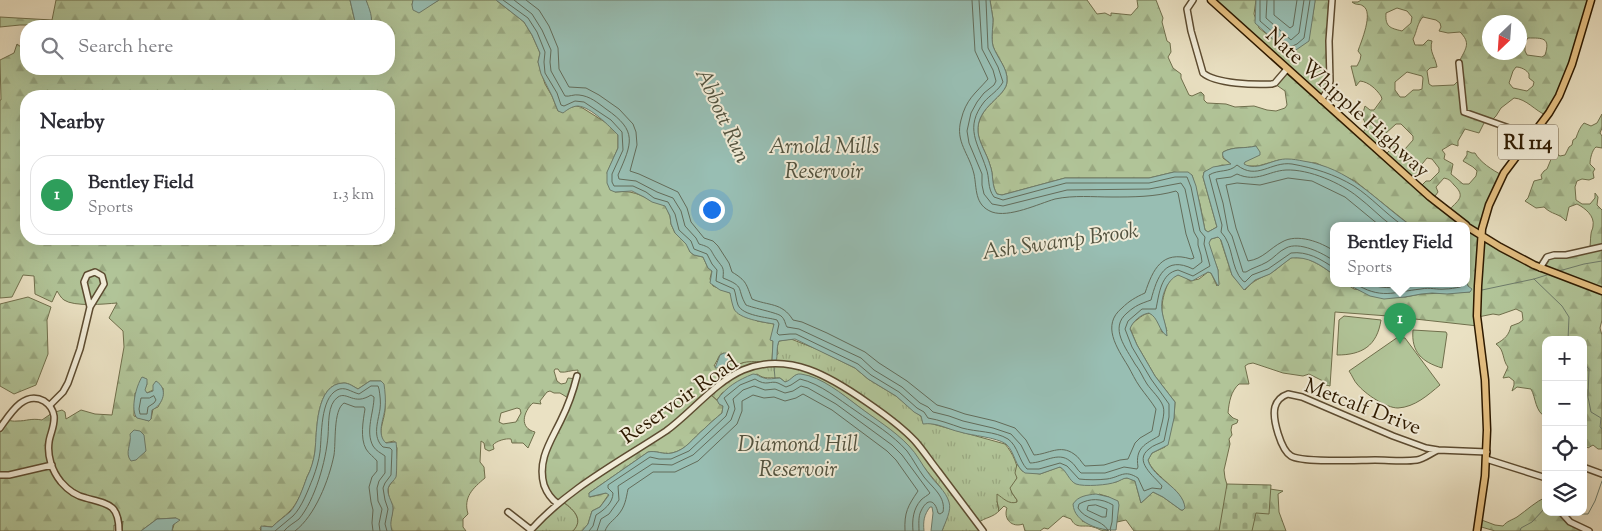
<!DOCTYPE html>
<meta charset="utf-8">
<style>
body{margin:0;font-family:"Sorts Mill Goudy",serif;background:#f7f7f7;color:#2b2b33}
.controls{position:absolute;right:15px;bottom:15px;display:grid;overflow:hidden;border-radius:10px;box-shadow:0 5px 20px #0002}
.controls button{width:45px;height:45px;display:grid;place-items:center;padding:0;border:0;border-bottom:1px solid #e1e1e2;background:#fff;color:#2b2b33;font:25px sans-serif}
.compass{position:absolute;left:1482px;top:15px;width:45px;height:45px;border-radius:50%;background:#fff;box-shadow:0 5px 20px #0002;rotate:205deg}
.you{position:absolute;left:711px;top:209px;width:18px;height:18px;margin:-12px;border:4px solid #fff;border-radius:50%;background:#1a73e8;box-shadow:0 0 0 8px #1a73e833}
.badge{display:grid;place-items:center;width:32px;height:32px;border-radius:50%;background:#8f2418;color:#fff;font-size:16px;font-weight:700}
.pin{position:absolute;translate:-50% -41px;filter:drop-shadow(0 1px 2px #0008)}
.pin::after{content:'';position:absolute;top:26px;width:18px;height:15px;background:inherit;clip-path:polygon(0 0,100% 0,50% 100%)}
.popup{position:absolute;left:1330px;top:222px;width:140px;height:65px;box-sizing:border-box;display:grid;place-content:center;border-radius:10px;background:#fff;filter:drop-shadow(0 1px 4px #0005);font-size:16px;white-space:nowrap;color:#7c7c81}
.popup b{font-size:19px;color:#2b2b33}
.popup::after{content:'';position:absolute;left:50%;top:100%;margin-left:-10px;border:10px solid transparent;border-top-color:#fff}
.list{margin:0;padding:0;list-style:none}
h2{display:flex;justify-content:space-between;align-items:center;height:65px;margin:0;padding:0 20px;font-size:21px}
h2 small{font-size:16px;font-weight:400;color:#7c7c81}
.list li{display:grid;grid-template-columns:32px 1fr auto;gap:15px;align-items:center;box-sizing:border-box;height:80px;margin:0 10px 10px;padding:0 10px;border:1px solid #e1e1e2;border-radius:20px}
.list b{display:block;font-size:19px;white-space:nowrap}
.list p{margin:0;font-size:16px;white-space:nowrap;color:#7c7c81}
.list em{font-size:16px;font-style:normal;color:#7c7c81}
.icon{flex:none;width:28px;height:28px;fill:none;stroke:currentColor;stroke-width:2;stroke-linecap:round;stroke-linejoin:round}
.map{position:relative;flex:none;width:1602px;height:531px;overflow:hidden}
.search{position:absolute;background:#fff;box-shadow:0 5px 20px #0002;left:20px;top:20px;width:375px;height:55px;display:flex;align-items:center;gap:12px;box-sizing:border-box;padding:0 18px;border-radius:20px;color:#7c7c81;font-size:19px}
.panel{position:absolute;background:#fff;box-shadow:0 5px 20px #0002;left:20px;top:90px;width:375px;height:155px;border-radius:20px}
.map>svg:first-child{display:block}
.grass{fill:url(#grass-tufts);stroke:#706f4c}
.forest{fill:url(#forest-firs);stroke:#706f4c;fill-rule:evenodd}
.cemetery{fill:url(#cemetery-stones);stroke:#706f4c}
.pitch{fill:#b1c498;stroke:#706f4c}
.water{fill:#98beb3;stroke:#6e7c6b}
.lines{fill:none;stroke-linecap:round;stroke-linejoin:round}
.shore{stroke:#636c5a;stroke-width:1}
.stream{stroke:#6e7c6b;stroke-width:1}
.minor-casing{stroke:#5d4c31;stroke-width:8}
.major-casing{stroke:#2e1a00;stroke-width:9}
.minor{stroke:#f1ecd8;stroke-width:5}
.major{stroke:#e5c082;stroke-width:6}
.labels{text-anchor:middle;stroke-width:4;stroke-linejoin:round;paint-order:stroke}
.shield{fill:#f1ecd8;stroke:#685941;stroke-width:1}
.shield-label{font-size:20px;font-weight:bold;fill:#2e1a00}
.street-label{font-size:21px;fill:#2e1a00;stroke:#f1ecd8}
.water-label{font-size:22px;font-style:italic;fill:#53533f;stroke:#f1ecd8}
</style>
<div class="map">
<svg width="1602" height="531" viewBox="0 0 1602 531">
<defs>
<pattern id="grass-tufts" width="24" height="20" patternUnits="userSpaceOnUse" patternTransform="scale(1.25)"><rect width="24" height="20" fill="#b1c498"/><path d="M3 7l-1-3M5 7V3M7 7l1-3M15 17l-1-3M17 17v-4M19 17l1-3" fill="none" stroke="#99a881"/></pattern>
<pattern id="forest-firs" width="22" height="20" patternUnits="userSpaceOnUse" patternTransform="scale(1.25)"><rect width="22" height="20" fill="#b1c498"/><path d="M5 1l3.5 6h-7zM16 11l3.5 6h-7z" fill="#99a881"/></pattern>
<pattern id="cemetery-stones" width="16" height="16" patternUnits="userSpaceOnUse" patternTransform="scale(1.25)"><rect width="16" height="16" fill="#b1c498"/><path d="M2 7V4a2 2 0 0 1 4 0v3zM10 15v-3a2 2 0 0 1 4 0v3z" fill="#99a881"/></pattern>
</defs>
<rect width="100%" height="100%" fill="#eae1c3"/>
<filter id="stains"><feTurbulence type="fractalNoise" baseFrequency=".004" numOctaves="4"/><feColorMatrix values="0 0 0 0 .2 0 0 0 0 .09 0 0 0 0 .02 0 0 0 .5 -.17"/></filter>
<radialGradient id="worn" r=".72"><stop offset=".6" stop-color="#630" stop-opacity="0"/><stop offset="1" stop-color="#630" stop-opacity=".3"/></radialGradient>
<!-- grass -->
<path class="grass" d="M791 339 819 350 855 368 868 379 896 396 929 423 1005 444C1012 452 1020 467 1017 478 1014 485 1012 483 1012 493L1017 500V502L1014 504 997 501 999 511 1000 510C993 518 985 517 978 523L982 531H942L947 517 941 488 899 437 843 395 824 384 809 376 796 375 789 381 785 382 780 378C770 377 765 380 757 374L722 393 717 400 710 394 736 373 732 369 735 366 744 362 750 360 764 361 778 354 777 347 779 341Z
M561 501C572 508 585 519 573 531H530Z"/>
<!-- forest -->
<path class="forest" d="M56 0H350L356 26 20 25 0 27V17L52 20Z
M366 0H413L412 5 432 4 439 0H496L524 22 532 35 540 53 538 62 545 84 552 96 558 111 576 106 581 107 608 124 618 135V148L607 173 615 192C639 189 644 200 665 205L670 216 671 224 675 233 687 244 690 252 694 255 703 257 708 268 712 270 710 279 713 286 730 293 757 321 774 324 772 361C758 364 745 357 732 369L736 373 710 394 723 406 722 413C716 418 710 423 704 429 693 438 686 450 672 453 663 455 656 450 648 452L589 493 590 497 606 493 609 494 600 507 592 511 588 524 582 531H573C585 519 572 508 562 501L559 503 551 498 543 479 542 466 570 399 560 393H554L550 391 547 392 540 401 541 404 533 403C523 412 519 428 535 432L528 448 523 443H512L511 439C506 438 496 441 493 445L494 449 489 451 485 449 484 443 481 441 480 462 484 467 485 478C473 488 463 497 468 514L463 519V527L466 531H392L390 525 393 509 389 499 388 488 396 475 397 448 394 441 385 443C376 433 385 420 385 409 386 400 382 390 381 381H370L358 389C354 387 349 383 344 383 315 383 317 432 315 451 314 460 311 470 307 477 303 489 298 503 290 511 284 517 278 521 272 527L264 526 260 528 261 531H172L176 518 157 519 141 531H122L123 521 121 525 118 526 114 525V531H0V421C6 418 10 422 17 421 27 421 31 418 42 420L52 413 62 410 65 412 66 419 81 410 95 414 112 415 124 347 123 331 109 318 117 303C105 304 74 307 64 300 61 298 59 294 57 291L52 302 35 294 34 276 23 275 12 297 0 298V100H1L0 60 14 53 17 44 21 47 22 61H26V69H389V26H370L372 22ZM26 96H389V239H26ZM724 353 730 363 729 367 723 368 714 366 720 355ZM555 369H558L560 372C566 373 571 370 578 370L577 379 568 378 566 383 561 384 557 381 554 371ZM147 384 144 390 147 393 153 390 163 388C164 395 161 401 158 407L153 409 151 419 149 421 134 416V414L135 393ZM517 408 520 409 521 413 516 422 503 424 499 422 501 413Z
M990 0H1087L1097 14 1105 13 1111 16V13L1131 15 1138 7 1137 0H1156L1163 18 1162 22 1167 41 1170 43 1171 52 1168 57 1173 68 1181 74V78L1189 95 1192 96 1201 92 1204 95V100L1207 103 1226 104 1235 107 1254 106 1267 110 1276 111 1285 108 1287 105 1285 91 1275 84 1287 67 1215 1 1216 0H1256L1254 14 1259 28 1289 52H1293L1313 14 1315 0H1332L1330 80 1322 98 1363 132 1367 127 1362 116 1365 106 1370 110H1374L1382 99 1381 96C1376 89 1369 82 1360 81L1356 86 1351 66H1357L1360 60 1361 55 1358 51C1361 42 1374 12 1363 6 1359 3 1357 6 1352 2H1358L1361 0H1590L1572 64 1546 115C1535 111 1527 99 1514 98L1501 108 1496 116 1491 121 1488 120 1484 123 1479 133 1465 129 1458 141V146L1452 144 1442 150 1445 154 1444 159 1453 164 1451 174 1463 184H1469L1476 176 1477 171 1473 167 1463 161 1467 155V151L1472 153H1475C1480 162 1492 170 1502 175L1481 235 1540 267 1546 259 1589 250C1591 244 1590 240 1591 234 1591 231 1593 229 1593 226 1595 216 1585 208 1577 204L1569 207 1566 221C1559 213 1552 215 1544 207L1536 208 1525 201 1528 198 1534 181 1542 179 1541 175 1544 171 1547 169 1554 152 1560 156 1565 155 1569 147 1572 145 1573 140 1576 138C1578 132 1580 127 1584 123L1591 126 1597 123 1602 114V128L1600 133 1602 136V148L1596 147C1592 150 1590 159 1590 164L1595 169 1593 172 1594 178 1589 180 1582 179 1577 181 1575 187 1576 200 1582 204H1590L1595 198V193L1598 197 1597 205 1602 210V320L1600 328 1602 335V449H1598L1593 445 1588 448 1583 443V340H1546V417C1535 412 1536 398 1531 389L1517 387 1512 391 1514 385V381L1509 377 1503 378 1508 367C1502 360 1505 350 1496 344 1505 339 1509 335 1511 326L1519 323 1523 320 1522 312 1516 309 1499 315 1493 314 1478 317V326L1388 316 1335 312 1330 386 1326 385 1323 381 1309 374 1303 376 1283 373 1253 363 1248 364 1245 366 1249 384H1239C1231 391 1229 402 1228 413L1233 418 1238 420 1237 423 1232 425 1231 430 1232 435 1229 439 1230 444 1224 470 1225 478 1228 488 1222 531H1134L1126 520 1117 522 1109 497 1099 494 1082 521 1109 531C1098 531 1101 529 1093 527 1085 524 1076 530 1071 519L1063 516 1048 529 1044 528 1040 531H1025L1023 524C1012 528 1003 519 1007 508L1004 506 999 511 997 501V494C1003 498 1009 505 1017 502V500L1012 493 1010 488 1017 478 1015 473 1017 464 1022 471 1040 474 1059 467 1064 469 1073 482H1116L1124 478H1129L1135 481 1141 503 1153 492 1163 497 1181 510H1183C1190 494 1152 476 1148 460L1152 453 1165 447 1174 418 1175 402 1155 376 1137 345 1130 328C1131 324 1134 322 1138 319 1153 306 1157 318 1162 332L1167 331C1165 325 1163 318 1162 312 1161 303 1166 279 1176 275 1181 274 1186 278 1190 281L1199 279 1208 272 1211 273 1217 286 1218 270 1208 243 1211 239 1218 237 1220 238 1232 275 1245 290C1253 280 1261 278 1271 273 1278 269 1284 262 1291 258 1302 252 1325 268 1334 275V283H1345L1354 289 1405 297 1421 294 1470 292 1466 280V225H1410L1355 181 1316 163 1279 160 1258 166H1246L1243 164 1245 162 1256 146C1244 149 1234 146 1223 152V158L1231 164 1229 166 1222 165 1204 172 1203 177 1217 227 1208 232 1205 230 1200 204 1192 175 1174 172 1149 178H1065L1002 195 997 194C991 185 994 175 990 165 987 154 979 143 978 132 976 106 1007 97 1007 81 1008 68 997 58 993 46 991 38 993 28 993 19 992 13 991 6 990 0ZM1397 8 1407 11 1412 17 1411 23 1402 31C1390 28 1385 27 1386 13ZM1423 17 1436 20 1440 23 1441 27 1439 31 1448 33 1460 32C1471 43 1466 48 1460 60L1463 76 1454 85 1432 86 1429 84 1427 71 1430 68 1437 67C1435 56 1429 52 1432 41L1428 40 1423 45H1415L1413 39C1417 32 1417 23 1423 17ZM1490 22H1520V52L1509 54 1490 52ZM1528 38C1542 38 1551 37 1545 55L1542 57 1527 55 1525 51V42ZM1516 67C1521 67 1527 70 1529 74V78L1534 82 1533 86 1527 91 1513 88 1509 83 1513 71ZM1407 72 1422 76 1423 78 1422 89 1419 90H1413L1405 97H1400L1395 90V82ZM1396 124H1401L1413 136V140L1405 149 1400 148 1396 144 1385 155 1374 144ZM1427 158 1432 159 1439 168V172L1430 181H1426L1420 187 1414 181 1419 175 1418 169ZM1444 178C1449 179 1451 181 1454 185 1467 197 1457 201 1448 211L1433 199 1438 192 1436 187Z
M28 297 51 307 47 320 48 354 36 385 14 394 0 386V304Z
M1270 489 1283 491 1278 494 1279 512 1286 531H1245L1248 524Z
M1546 497V512H1561L1586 531H1495L1478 526 1479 519 1495 525 1503 526C1507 521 1512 520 1517 517 1527 510 1535 502 1546 497Z"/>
<!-- cemetery -->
<path class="cemetery" d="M1227 484 1271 485 1269 514 1256 513 1252 531H1219Z"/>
<!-- pitch -->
<path class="pitch" d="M1344 316 1381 320C1377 346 1362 355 1337 355L1339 320Z
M1413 330 1446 332 1447 334 1442 368C1422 362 1411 352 1413 330Z
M1398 337 1405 338 1440 385C1428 395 1415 407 1398 408 1386 408 1365 394 1357 384 1354 381 1352 375 1349 371Z"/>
<!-- water -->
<path class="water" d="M350 0H366C369 8 374 19 370 26H356Z
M413 0H439L419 13 413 10 412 5Z
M496 0H990C991 6 992 13 993 19 993 28 991 38 993 46 997 58 1008 68 1007 81 1007 97 976 106 978 132 979 143 987 154 990 165 994 175 991 185 997 194L1002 195 1065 178H1149L1174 172H1188L1192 175 1196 186 1205 230 1208 232 1217 227 1203 177 1204 172 1213 167 1231 164C1227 160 1221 158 1223 152 1234 146 1244 149 1256 146L1260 152V155L1245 162 1244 164C1258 172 1273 158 1288 159 1293 159 1298 160 1303 161 1350 168 1374 199 1410 225H1334V275C1321 265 1308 256 1291 258L1270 274 1255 280 1244 290 1232 275 1221 240 1218 237 1211 239 1209 243 1218 270 1219 285 1218 286 1211 273 1208 272 1192 281 1178 275C1166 280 1160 299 1162 311 1163 319 1167 327 1167 336 1158 330 1159 318 1149 313 1141 314 1132 322 1130 329L1137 345 1155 376 1175 402 1174 418 1168 445 1152 453 1148 460C1153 479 1183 487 1185 508L1183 510H1181L1163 497 1153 492 1141 503 1135 481C1132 480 1130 479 1127 478 1123 478 1120 481 1116 482 1109 485 1084 487 1076 484 1069 481 1067 471 1060 467L1040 474 1025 473C1015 467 1015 452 1006 444 996 437 973 436 960 432 947 429 936 422 923 424L921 416 914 412 896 396 868 379 855 368 795 339 779 341C776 348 778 355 776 362L772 361 773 341 770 340 774 324C763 322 739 319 734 309 732 304 731 298 730 293L720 290 710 283 712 271 708 268 703 257 694 255 690 252 686 244 675 233 671 224 670 216 665 206 652 202 644 197 632 191 615 192 610 190 607 183V172L618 148V135C609 126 591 107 578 106 572 106 567 110 563 113L558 111 552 96 541 74 538 62 540 53 532 35 524 22Z
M1256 0H1315V2L1309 41 1293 52 1285 50 1255 23Z
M1466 280 1468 286 1472 289 1470 292 1447 294 1432 293 1421 294 1405 297 1384 299 1370 296 1345 283H1466Z
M724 353H727C729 358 731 362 729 367L715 368 720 355Z
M753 374C758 374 759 377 764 378 768 380 775 378 780 378L785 382C792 380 794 373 801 374 822 377 842 394 858 406 875 419 894 430 909 446 917 454 922 465 929 474 935 483 946 491 949 502 952 510 945 523 942 531H931L933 513 932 507H930C924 515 923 521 924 531H582L588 524 592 511 600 507 609 495 606 493 589 497V493L648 452C656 450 663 455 672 453 686 450 693 438 704 429 710 423 716 418 722 413L723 406 719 404 717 400C726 387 738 380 753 374Z
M142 377 147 379V384L145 390 147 393 153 391V385L156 381C169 389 163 405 152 410L151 419 149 421 137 418C130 410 136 386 142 377Z
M370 381H381L384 384C385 391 386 401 385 408 384 419 376 434 386 443L396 442C397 447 397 472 396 477 394 481 391 482 389 486 385 493 393 502 393 508 393 517 389 521 392 531H261V526L272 527C278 521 284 517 290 512 298 503 303 488 307 477 311 470 314 459 315 451 317 432 315 383 344 383 349 383 354 387 358 389Z
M134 430 140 431 144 435 146 451 136 460 131 461C124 453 132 444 130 434Z
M1096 494 1109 497 1118 501 1119 505 1116 530C1100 531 1074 523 1073 504 1078 496 1087 495 1096 494Z
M176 518 180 520 173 525 172 531H141L157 519Z"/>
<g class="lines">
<!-- shore -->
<path class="shore" d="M503 0 528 18 537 32 545 52 544 62 545 73 557 93 561 105 564 106 575 101 584 102 611 120 622 132 623 150 612 174V182L614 186H633L646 192 654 198 668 202 675 214 679 230 691 241 694 249 707 254 712 264 717 270 716 281 734 289C736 294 736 300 738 305 743 316 767 317 777 320L779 324 777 333 779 335 790 334H796L858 364 871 375 899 392 917 408 924 412 928 418C940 420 950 424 962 428 976 432 995 431 1008 439 1018 446 1019 461 1027 469H1039L1060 463 1067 466 1079 479C1088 480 1098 480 1107 479 1121 477 1124 469 1138 478L1144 491 1152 488 1161 489 1162 486C1154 476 1133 461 1149 449 1153 445 1159 444 1164 441L1169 417V404L1151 379 1132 347 1125 329 1128 321 1142 309H1156C1159 294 1161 273 1178 270L1193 276 1210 266 1204 244 1205 237 1200 231 1191 187 1187 177H1175L1149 183H1066L1003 200 994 197C987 188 990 178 986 168 978 143 964 128 984 102 990 95 998 91 1003 82L998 67 988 48 986 0
M514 0 532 14 542 30 551 50 550 62 551 71 565 96C569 97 574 94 579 95 590 96 598 103 606 109 638 131 632 143 618 175L619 179 636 181 657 192 673 198 681 211 685 226 696 238 699 244C713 248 709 249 717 260 723 268 724 267 723 278 746 287 736 288 746 305 753 308 778 313 781 316 785 319 785 324 787 327L799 329 861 358 874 370 902 387 920 403 928 407 933 412 949 416 963 421 993 428 1011 434 1021 445 1030 463C1044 463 1058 451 1070 461 1075 464 1077 470 1081 473H1105L1124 467 1137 469 1138 467C1135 448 1145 444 1159 436 1160 428 1166 414 1163 406 1160 398 1151 390 1147 384 1143 378 1140 370 1135 364 1126 348 1109 328 1127 313 1136 305 1140 304 1151 300 1157 277 1165 255 1193 269L1202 262 1201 255 1198 245V239L1194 232 1185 189 1181 183 1149 189 1067 190 1003 206 992 204 984 194 982 185V174L969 143 967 131 971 113 977 102 984 93 994 85 996 81 993 70 982 49 979 0
M526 0 539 10 549 26 558 48 559 69 569 87 586 88 599 95 619 109 633 124 636 132 637 145 630 171 639 174 678 192 687 208 691 222 704 238 713 241 718 246 729 263 732 272C747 281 746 284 752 299 768 306 782 302 793 320L802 322 827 333 865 352 879 363 907 381 937 405 951 409 965 414 995 421 1015 428 1026 440 1034 455C1049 454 1060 444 1074 454 1079 457 1081 462 1085 466L1104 465 1120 460 1128 459 1135 443 1140 438 1152 431 1156 409C1151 401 1145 394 1140 387 1135 380 1132 373 1128 366 1117 348 1101 325 1122 308 1129 301 1136 297 1145 293 1153 269 1162 250 1191 259L1194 258 1186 234 1178 193 1176 191C1155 197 1133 197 1112 197 1093 197 1074 195 1055 199 1038 204 1009 218 992 212 974 205 977 188 974 174 969 153 955 142 961 120 966 99 975 94 988 79L975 51 972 0
M1260 0V21L1290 47 1297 44 1304 38 1310 0
M1267 0 1266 18 1291 40 1299 33 1304 0
M1274 0V15L1290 28 1293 26 1297 0
M1334 251C1321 242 1297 233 1282 242 1270 248 1263 259 1248 261L1236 228 1226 185 1237 183 1260 185 1288 178 1312 181 1345 197 1379 225
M1334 261C1323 253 1299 241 1286 248 1279 251 1274 258 1267 262 1260 266 1252 268 1246 272H1243L1232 236 1228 230 1223 203 1216 179 1231 177 1237 174C1257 183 1268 171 1286 170 1309 169 1341 183 1358 197 1370 206 1380 217 1391 225
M1334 268C1321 259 1307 251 1291 253L1268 269 1252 275 1245 282 1243 281C1230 268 1234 245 1221 232L1222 225 1209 175C1219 169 1229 173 1237 165 1257 181 1271 161 1292 164 1314 168 1334 174 1354 186 1371 197 1385 213 1402 225
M1354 283C1381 300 1393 292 1421 289 1430 287 1437 290 1445 289 1450 289 1455 288 1460 287L1462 286V283
M1367 283C1385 291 1400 287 1418 283
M154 396 156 400 154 403 148 407 147 414H140L139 409 141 398H149Z
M1096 505 1107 509 1106 517H1102L1087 510 1088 506Z
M275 531C281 526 287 521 293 516 302 507 308 490 313 478 316 470 319 460 320 452 322 435 320 399 337 390 345 386 351 392 359 394L371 386H378L379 389C380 395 381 403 380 409 378 422 372 437 383 447L390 448 392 450 391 475 385 483 383 488 385 500 388 509 385 524 387 531
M284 531C288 526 294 523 299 519 315 500 326 461 328 436 329 425 327 404 338 397 347 391 354 406 371 395L374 397C374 412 365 431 373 446 376 451 381 453 385 456V473L379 481 377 488 378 501 382 509 379 524 380 531
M295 531C315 516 329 480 334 455 336 443 333 410 344 403L355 407H364L365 409C363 421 360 438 366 449 369 454 374 457 377 461V471L372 477 369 487 371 502 373 510 372 523 373 531
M589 531 593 526 596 515C604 510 613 503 613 493L608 488V485L650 457 659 459H671L689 451 726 416 729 407 724 398 740 385 755 379C767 387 770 380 778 383 781 384 783 386 786 387L791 385 800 379C821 384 838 399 856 411 873 423 893 435 907 451 913 459 918 469 924 477 933 488 946 497 943 512L940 514 938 513C935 499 927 498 921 511 918 517 919 524 919 531
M597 531 601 519 609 514 619 500 618 486 652 464 672 465 693 455 731 420 735 409 733 399 743 390 754 386 765 390 775 389 785 393 793 391 801 386 808 388 836 404 892 445 902 455 930 493C927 496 924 497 921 500 913 509 912 520 913 531
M605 531C608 523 613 521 618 515 625 507 626 499 628 489L653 472H675L698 461 737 424 742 411V401L753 395 764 398 774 397 785 401 796 398 803 394 832 410 887 451 896 460 918 491C908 506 904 512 905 531
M1107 531 1108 530C1101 519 1085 520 1078 508L1079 504C1090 498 1101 498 1113 505L1112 522 1110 530 1111 531"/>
<!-- stream -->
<path class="stream" d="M1559 271 1584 264 1602 261
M1534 279 1562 306 1569 317 1568 340
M1482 290 1534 279 1550 274
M1583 362 1589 369 1588 397 1591 412 1601 418 1600 427 1602 429
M774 367 775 378
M1575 512 1578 514H1588L1595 501 1602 481
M1520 531 1521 528 1532 522 1546 507"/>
<!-- minor casing -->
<g class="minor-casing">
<path id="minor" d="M1193 0 1187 9 1191 31 1203 73C1216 84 1255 85 1272 84L1275 83 1287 69
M1459 63 1464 112 1512 129 1530 139
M1321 100 1328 90 1330 81 1329 41 1332 0
M1540 268 1547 257 1554 255H1566L1602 247
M1288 394 1302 397 1393 436 1426 448 1438 450C1431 453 1424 459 1417 460 1403 462 1389 460 1375 460 1358 460 1303 463 1291 456 1281 450 1272 419 1275 407 1277 400 1282 396 1288 394Z
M50 405 63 392 68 383 80 349 90 307 104 284 102 276 95 272 87 275 84 282 90 307
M0 428C10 414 24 390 44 401 50 405 53 409 54 416 55 426 50 434 49 442 47 456 52 471 61 482 67 489 76 496 86 498 108 504 119 504 119 531
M1438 450 1487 452
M1486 459 1546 478
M1583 467 1602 474
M0 475H9L52 465
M557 503C550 498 547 493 544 485 537 460 551 441 561 420 568 406 573 392 577 376
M508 512 531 530
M1561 512 1570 522 1589 531
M530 531C567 489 619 462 666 431 691 413 715 382 743 370 789 351 831 377 868 403 884 414 901 426 915 441 923 450 930 461 938 471 953 491 968 511 983 531"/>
</g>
<!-- major casing -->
<g class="major-casing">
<path id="major" d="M1211 0 1430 197 1466 225
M1466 226 1500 247 1534 265 1602 291
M1477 531 1485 476 1487 430 1485 380 1477 316 1478 286 1482 229 1489 205 1504 173 1549 113 1559 96 1572 64 1591 0"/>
</g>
<!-- minor -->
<use href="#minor" class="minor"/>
<!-- major -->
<use href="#major" class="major"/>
</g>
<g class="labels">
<!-- shield labels -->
<rect class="shield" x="1498" y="124.5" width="60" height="35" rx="4"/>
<g class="shield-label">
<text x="1528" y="149">RI 114</text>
</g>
<!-- street labels -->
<g class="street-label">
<text transform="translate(1348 102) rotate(42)" y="7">Nate Whipple Highway</text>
<text transform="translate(679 399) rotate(-35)" y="7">Reservoir Road</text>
<text transform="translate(1363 406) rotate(21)" y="7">Metcalf Drive</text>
</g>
<!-- water labels -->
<g class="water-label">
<text transform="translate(724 115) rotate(65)" y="8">Abbott Run</text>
<text x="824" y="153">Arnold Mills<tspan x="824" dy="25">Reservoir</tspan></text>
<text transform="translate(1060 240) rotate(-8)" y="8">Ash Swamp Brook</text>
<text x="798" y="451">Diamond Hill<tspan x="798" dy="25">Reservoir</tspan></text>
</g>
</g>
<rect width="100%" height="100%" filter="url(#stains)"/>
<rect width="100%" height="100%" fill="url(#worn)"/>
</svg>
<div class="controls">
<button>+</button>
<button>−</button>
<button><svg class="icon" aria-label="locate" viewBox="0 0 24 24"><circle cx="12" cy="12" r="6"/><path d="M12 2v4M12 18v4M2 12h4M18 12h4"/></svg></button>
<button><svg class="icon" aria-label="layers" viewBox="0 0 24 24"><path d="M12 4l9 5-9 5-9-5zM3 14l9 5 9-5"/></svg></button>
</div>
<svg class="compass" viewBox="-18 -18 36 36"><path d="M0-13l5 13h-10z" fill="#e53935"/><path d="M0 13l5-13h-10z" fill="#7c7c81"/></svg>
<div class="you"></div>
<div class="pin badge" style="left:1400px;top:344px;background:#2e9e5b">1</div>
<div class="popup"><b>Bentley Field</b>Sports</div>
<div class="search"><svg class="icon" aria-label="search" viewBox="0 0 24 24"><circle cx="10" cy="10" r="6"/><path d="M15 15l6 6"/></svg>Search here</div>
<section class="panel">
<h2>Nearby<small></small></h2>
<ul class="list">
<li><span class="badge" style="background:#2e9e5b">1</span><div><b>Bentley Field</b><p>Sports</p></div><em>1.3 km</em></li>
</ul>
</section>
</div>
